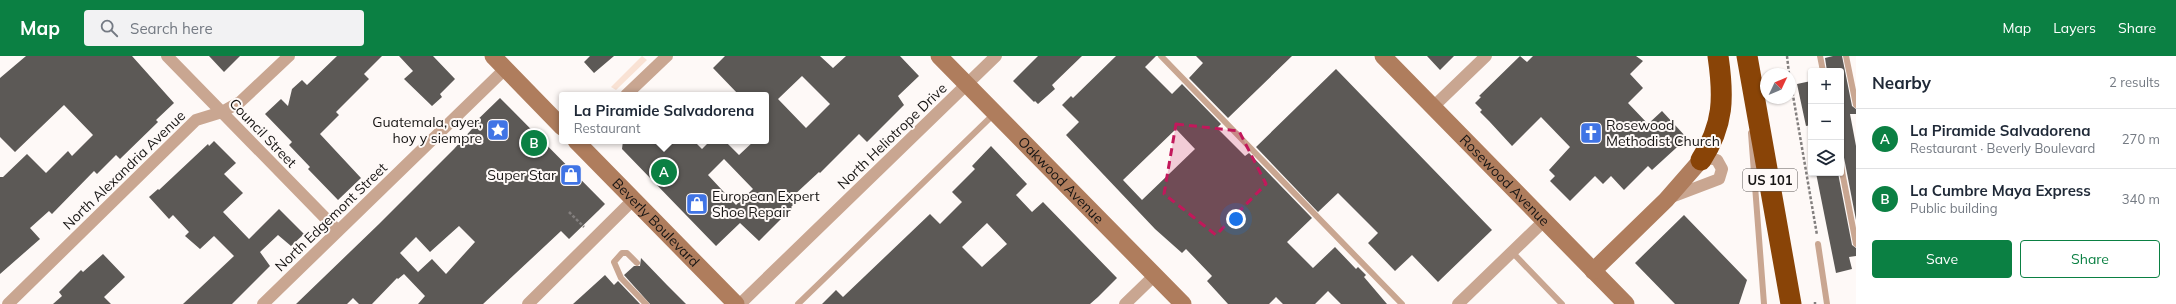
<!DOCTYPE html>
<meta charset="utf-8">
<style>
body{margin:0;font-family:Mulish,sans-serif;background:#f2f2f3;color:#1f2937}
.controls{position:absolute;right:12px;top:12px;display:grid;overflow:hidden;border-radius:4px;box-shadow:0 1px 3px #0004}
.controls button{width:36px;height:36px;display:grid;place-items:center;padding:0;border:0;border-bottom:1px solid #e0e1e3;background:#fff;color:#1f2937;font:20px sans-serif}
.compass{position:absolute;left:1760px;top:12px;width:36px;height:36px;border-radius:50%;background:#fff;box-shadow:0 1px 3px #0004;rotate:46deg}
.you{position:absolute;left:1236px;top:163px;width:14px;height:14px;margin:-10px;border:3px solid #fff;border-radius:50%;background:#1a73e8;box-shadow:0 0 0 6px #1a73e833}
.badge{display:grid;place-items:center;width:26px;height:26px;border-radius:50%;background:#0b8043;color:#fff;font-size:13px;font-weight:700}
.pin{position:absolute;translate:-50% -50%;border:2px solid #fff;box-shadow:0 1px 4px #0006}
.popup{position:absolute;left:559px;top:36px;width:210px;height:52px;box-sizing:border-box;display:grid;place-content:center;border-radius:4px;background:#fff;filter:drop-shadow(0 1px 3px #0005);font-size:13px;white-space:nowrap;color:#747a83}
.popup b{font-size:15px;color:#1f2937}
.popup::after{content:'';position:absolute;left:50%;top:100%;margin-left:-8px;border:8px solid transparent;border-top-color:#fff}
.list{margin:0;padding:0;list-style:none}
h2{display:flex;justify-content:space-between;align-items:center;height:52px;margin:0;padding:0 16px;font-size:17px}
h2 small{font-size:13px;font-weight:400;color:#747a83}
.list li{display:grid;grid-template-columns:26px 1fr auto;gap:12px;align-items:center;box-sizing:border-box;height:60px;padding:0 16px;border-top:1px solid #e0e1e3}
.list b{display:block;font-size:15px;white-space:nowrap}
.list p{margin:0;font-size:13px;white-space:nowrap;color:#747a83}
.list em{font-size:13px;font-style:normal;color:#747a83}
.actions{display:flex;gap:8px;padding:12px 16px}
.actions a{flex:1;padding:9px 0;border:1px solid #0b8043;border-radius:4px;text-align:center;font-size:14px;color:#0b8043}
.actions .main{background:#0b8043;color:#fff}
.icon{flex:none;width:22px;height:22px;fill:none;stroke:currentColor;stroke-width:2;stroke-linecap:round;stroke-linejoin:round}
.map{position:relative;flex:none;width:1856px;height:248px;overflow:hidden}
header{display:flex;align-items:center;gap:24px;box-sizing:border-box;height:56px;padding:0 20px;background:#0b8043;color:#fff}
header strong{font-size:19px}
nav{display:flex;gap:22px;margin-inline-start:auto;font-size:14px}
.search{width:280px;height:36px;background:#f2f2f3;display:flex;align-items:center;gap:10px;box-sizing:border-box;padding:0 14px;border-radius:4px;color:#747a83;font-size:15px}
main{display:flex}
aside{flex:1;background:#fff}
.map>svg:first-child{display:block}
.green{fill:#f9e2d4}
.building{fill:#5c5956;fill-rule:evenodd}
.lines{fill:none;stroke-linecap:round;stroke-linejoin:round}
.path{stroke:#837f7e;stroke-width:2.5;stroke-dasharray:3 2;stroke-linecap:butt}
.lane{stroke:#c9a691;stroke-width:6}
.street{stroke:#c9a691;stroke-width:12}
.secondary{stroke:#af7d5d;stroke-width:17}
.highway{stroke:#894407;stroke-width:21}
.marked{fill:#c2185b;fill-opacity:0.2;stroke:#c2185b;stroke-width:3;stroke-dasharray:8 5;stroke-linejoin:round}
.labels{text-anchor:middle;stroke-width:4;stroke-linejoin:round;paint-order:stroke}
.shield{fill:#fef9f7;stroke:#5c5957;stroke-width:1}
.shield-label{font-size:13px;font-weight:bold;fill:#161413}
.poi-label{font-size:14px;fill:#161413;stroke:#fef9f7;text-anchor:end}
.street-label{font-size:14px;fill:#161413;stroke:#fef9f7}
</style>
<header>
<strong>Map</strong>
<div class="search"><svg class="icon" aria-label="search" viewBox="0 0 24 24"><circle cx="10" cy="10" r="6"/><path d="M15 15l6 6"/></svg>Search here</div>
<nav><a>Map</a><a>Layers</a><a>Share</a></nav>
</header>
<main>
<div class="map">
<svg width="1856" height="248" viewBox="0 0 1856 248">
<rect width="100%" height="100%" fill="#fef9f7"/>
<!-- green -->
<path class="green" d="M642 0 647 4 616 34 611 31Z"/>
<!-- building -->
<path class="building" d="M26 0H132L174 47 156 64 158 66 120 103 116 99 97 118 94 115 52 158 49 155 30 172 40 183 0 218V121H3L27 98 46 117 68 95 72 100 93 79 64 49 15 96 0 81V22Z
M209 0H240L224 16Z
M337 0H382L364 18 369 23 336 56 339 59 320 78 361 122 338 144 308 113 310 111 289 89 292 86 265 58 281 43 288 50 292 33 302 24 307 29Z
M399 0H433L455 23 440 38 442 41 432 50 404 23 413 15Z
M590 0H614L594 17 584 6Z
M725 0H820L833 12 846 0H900L919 20 898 40 904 49 867 86 859 78 820 117 819 116 792 141 796 146 791 151 792 152 759 185 740 167 716 190 622 93 623 85H694L702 93 710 85H725L739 99 754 85H766V39H739L713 12ZM802 20 830 48 806 72 778 43ZM724 103 753 133 736 149 708 119Z
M1038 0H1082L1052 29 1055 33 1038 48 1035 45 1034 46 1013 25Z
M1116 0H1156L1145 11 1172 38 1182 28 1221 68 1217 72 1245 100 1249 97 1312 162 1287 186 1313 212 1335 191 1356 213 1358 211 1366 219 1364 221 1387 248H1341L1328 235 1315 248H1283L1276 241 1269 248H1228L1207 225 1212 220 1186 193 1182 197 1155 173 1066 79 1079 66 1062 49 1071 40 1073 42ZM1176 73 1195 93 1142 144 1123 124Z
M1196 0H1292L1228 62 1189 22 1203 7Z
M1427 0H1454L1440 14Z
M1520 0 1527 6 1533 0H1636L1643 5 1630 18 1643 32 1628 47 1648 68 1662 55 1687 82 1652 114 1648 110 1624 134 1611 120 1603 128 1595 120 1570 145 1550 125 1555 120 1549 114 1570 91 1541 61 1512 90 1489 65 1480 56 1482 54 1475 47 1481 41 1479 40Z
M1833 0H1842L1852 50 1856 53V58H1850L1856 90V164L1841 86V15H1827L1825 2Z
M1336 13 1492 174 1438 226 1412 199 1395 215 1368 187 1378 177 1338 137 1318 156 1256 91Z
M1811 25V69L1806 70 1797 28Z
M500 42 605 148 598 155 569 183 561 175 483 248H418L425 240 404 218 398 223 397 222 372 248H359L353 242 347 248H296L379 168 454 93 472 73 470 71ZM459 170 475 186 446 218 432 203 418 216 400 197 416 181 430 196Z
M214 85 236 107 224 118 243 137 223 156 249 183 279 153 304 178 291 190 278 179 260 196 270 210 232 248H183L234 200 214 180 200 193 185 180 189 176 173 159 169 163 149 141 158 133 159 134 208 88 209 90Z
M991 90 1027 128 1016 139 1032 156 1043 146 1117 222 1098 241 1090 248H822L836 234 843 241 930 158 940 168 962 146 952 136 975 113 972 110ZM987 167 1007 188 982 211 962 191Z
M1816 117H1838L1852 189 1856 192V200L1849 201 1852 213 1836 217Z
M1684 159 1747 224 1739 248H1675L1635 207Z
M103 198 125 221 104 241 111 248H53L62 240 59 236 81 214 83 216Z
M641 202 667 229 686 248H650L624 219 634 210H640Z
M605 219 614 229 618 225 640 248H573Z"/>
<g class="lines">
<!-- path -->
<path class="path" d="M1787 0 1789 18
M1790 22 1817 179
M569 156 584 171
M1815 246V248"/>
<!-- lane -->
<path class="lane" d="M1161 0 1402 248
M1820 0 1823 15
M1846 0 1856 49
M1751 77 1764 248
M1841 110 1856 188
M1818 188 1827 248
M1512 196 1562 248
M637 207 627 197H622L614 206 621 222 646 248
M798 248 994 58"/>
<!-- street -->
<path class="street" d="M167 0 338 175
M626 39 667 0
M1433 51 1486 0
M1669 142 1719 123 1722 113 1717 104 1708 102 1701 104
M8 248 196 64 222 56 240 46 289 0
M263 248 506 12
M528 248 633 144
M740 248 996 0
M1125 248 1155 219
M1458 248 1544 165"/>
<!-- secondary -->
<g class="secondary">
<path d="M493 0 562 71"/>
<path id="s1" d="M939 0 1183 248"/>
<path id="s2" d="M1383 0 1626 248"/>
<path id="s3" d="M576 85 736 248"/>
<path d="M1593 215 1666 144 1701 104"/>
</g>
<!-- highway -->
<path class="highway" d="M1747 0 1791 248
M1701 104C1724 69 1724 41 1718 0"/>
</g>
<!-- marked area -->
<path class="marked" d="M1176 68 1239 75 1266 128 1216 179 1164 138Z"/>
<!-- icons -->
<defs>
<g id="sight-square" transform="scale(1.15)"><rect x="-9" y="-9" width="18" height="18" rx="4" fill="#4074e5" stroke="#fef9f7"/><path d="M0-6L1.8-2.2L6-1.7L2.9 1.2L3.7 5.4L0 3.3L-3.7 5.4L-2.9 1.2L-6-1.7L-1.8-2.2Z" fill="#fff"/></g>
<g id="church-square" transform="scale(1.15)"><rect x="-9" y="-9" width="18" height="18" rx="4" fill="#4074e5" stroke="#fef9f7"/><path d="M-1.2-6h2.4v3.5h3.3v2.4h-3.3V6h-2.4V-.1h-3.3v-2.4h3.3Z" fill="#fff"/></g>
<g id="shop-square" transform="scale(1.15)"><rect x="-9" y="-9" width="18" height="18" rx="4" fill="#4074e5" stroke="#fef9f7"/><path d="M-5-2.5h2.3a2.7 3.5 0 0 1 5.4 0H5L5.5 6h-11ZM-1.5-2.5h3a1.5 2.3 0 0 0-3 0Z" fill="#fff"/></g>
</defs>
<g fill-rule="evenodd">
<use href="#sight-square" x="498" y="74"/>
<use href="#church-square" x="1591" y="77"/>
<use href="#shop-square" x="571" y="119"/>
<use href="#shop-square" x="697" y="148"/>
</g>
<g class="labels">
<!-- shield labels -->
<rect class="shield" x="1743" y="113" width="54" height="22" rx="3"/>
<g class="shield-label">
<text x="1770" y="129">US 101</text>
</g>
<!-- poi labels -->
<g class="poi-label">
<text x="482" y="71">Guatemala, ayer,<tspan x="482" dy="16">hoy y siempre</tspan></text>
<text x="1606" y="74" text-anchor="start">Rosewood<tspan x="1606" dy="16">Methodist Church</tspan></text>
<text x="556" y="124">Super Star</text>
<text x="712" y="145" text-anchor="start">European Expert<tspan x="712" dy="16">Shoe Repair</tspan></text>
</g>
<!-- street labels -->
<g class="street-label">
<text transform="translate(263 77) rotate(46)" y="5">Council Street</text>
<text transform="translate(892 80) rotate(-44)" y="5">North Heliotrope Drive</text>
<text transform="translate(124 114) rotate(-44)" y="5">North Alexandria Avenue</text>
<text dy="5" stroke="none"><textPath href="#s1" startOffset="174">Oakwood Avenue</textPath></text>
<text dy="5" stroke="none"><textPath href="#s2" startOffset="174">Rosewood Avenue</textPath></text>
<text transform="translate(331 161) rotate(-44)" y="5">North Edgemont Street</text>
<text dy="5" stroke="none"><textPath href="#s3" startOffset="114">Beverly Boulevard</textPath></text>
</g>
</g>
</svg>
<div class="controls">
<button>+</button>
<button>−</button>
<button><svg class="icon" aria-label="layers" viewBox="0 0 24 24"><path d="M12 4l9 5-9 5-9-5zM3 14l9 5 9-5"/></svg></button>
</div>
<svg class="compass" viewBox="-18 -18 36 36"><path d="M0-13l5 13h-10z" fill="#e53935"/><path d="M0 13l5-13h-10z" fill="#747a83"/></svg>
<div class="you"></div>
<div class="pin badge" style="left:664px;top:116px">A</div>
<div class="popup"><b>La Piramide Salvadorena</b>Restaurant</div>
<div class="pin badge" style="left:534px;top:87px">B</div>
</div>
<aside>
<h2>Nearby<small>2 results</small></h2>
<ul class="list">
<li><span class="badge">A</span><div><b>La Piramide Salvadorena</b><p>Restaurant · Beverly Boulevard</p></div><em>270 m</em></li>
<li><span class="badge">B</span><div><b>La Cumbre Maya Express</b><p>Public building</p></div><em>340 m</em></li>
</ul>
<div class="actions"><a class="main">Save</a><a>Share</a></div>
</aside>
</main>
